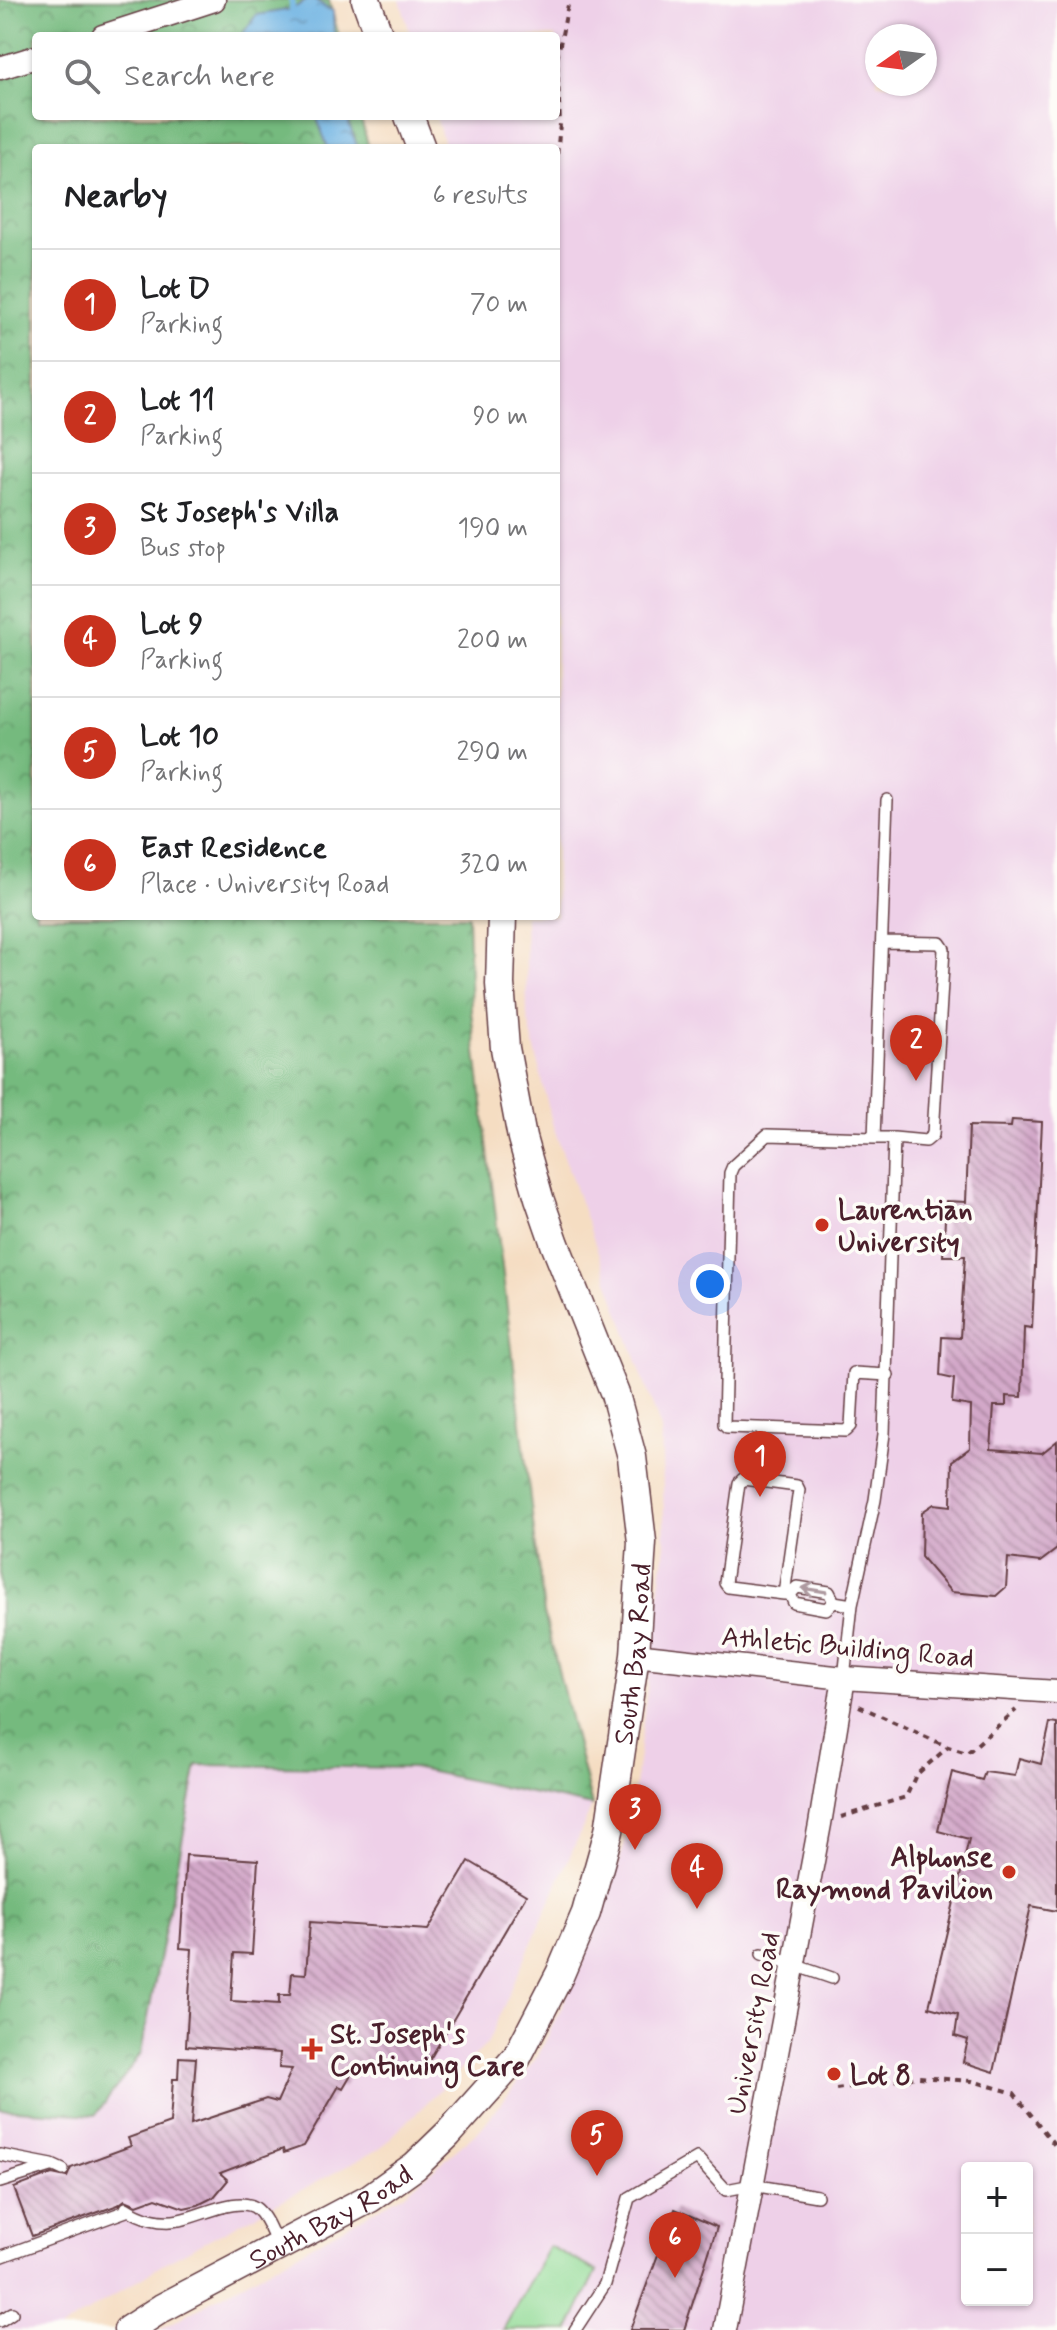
<!DOCTYPE html>
<meta charset="utf-8">
<style>
body{margin:0;font-family:Mynerve,sans-serif;background:#f2f2f2;color:#202124}
.controls{position:absolute;right:24px;bottom:24px;display:grid;overflow:hidden;border-radius:8px;box-shadow:0 2px 6px #0004}
.controls button{width:72px;height:72px;display:grid;place-items:center;padding:0;border:0;border-bottom:2px solid #e0e0e0;background:#fff;color:#202124;font:40px sans-serif}
.compass{position:absolute;left:865px;top:24px;width:72px;height:72px;border-radius:50%;background:#fff;box-shadow:0 2px 6px #0004;rotate:256deg}
.you{position:absolute;left:710px;top:1284px;width:28px;height:28px;margin:-20px;border:6px solid #fff;border-radius:50%;background:#1a73e8;box-shadow:0 0 0 12px #1a73e833}
.badge{display:grid;place-items:center;width:52px;height:52px;border-radius:50%;background:#c8321e;color:#fff;font-size:26px;font-weight:700}
.pin{position:absolute;translate:-50% -66px;filter:drop-shadow(0 2px 4px #0008)}
.pin::after{content:'';position:absolute;top:42px;width:28px;height:24px;background:inherit;clip-path:polygon(0 0,100% 0,50% 100%)}
.list{margin:0;padding:0;list-style:none}
h2{display:flex;justify-content:space-between;align-items:center;height:104px;margin:0;padding:0 32px;font-size:34px}
h2 small{font-size:26px;font-weight:400;color:#757577}
.list li{display:grid;grid-template-columns:52px 1fr auto;gap:24px;align-items:center;box-sizing:border-box;height:112px;padding:0 32px;border-top:2px solid #e0e0e0}
.list b{display:block;font-size:30px;white-space:nowrap}
.list p{margin:0;font-size:26px;white-space:nowrap;color:#757577}
.list em{font-size:26px;font-style:normal;color:#757577}
.icon{flex:none;width:44px;height:44px;fill:none;stroke:currentColor;stroke-width:2;stroke-linecap:round;stroke-linejoin:round}
.map{position:relative;flex:none;width:1057px;height:2330px;overflow:hidden}
.search{position:absolute;background:#fff;box-shadow:0 2px 6px #0004;left:32px;top:32px;width:528px;height:88px;display:flex;align-items:center;gap:20px;box-sizing:border-box;padding:0 28px;border-radius:8px;color:#757577;font-size:30px}
.panel{position:absolute;background:#fff;box-shadow:0 2px 6px #0004;left:32px;top:144px;width:528px;height:776px;border-radius:8px}
.map>svg:first-child{display:block}
.built{fill:#eed0e8;fill-rule:evenodd}
.grass{fill:#91da95;stroke:#6e7c60;stroke-width:2}
.forest{fill:url(#forest-crowns);stroke:#5f6c54;stroke-width:2}
.water{fill:url(#water-ripples);stroke:#5a6886;stroke-width:2}
.lines{fill:none;stroke-linecap:round;stroke-linejoin:round}
.stream{stroke:#6bb1e2;stroke-width:6}
.building{fill:url(#building-back-hatch)}
.service-casing{stroke:#643c42;stroke-width:14}
.minor-casing{stroke:#643c42;stroke-width:25}
.tertiary-casing{stroke:#643c42;stroke-width:31}
.path{stroke:#643c42;stroke-width:4;stroke-dasharray:6 6;stroke-linecap:butt}
.service{stroke:#fff;stroke-width:11}
.minor{stroke:#fff;stroke-width:22}
.tertiary{stroke:#fff;stroke-width:28}
.oneway{stroke:#ae9aa0}
.poi-dot{fill:#c8321e;stroke:#fdfcf7;stroke-width:3}
.labels{text-anchor:middle;stroke-width:7;stroke-linejoin:round;paint-order:stroke}
.poi-label{font-size:28px;font-weight:bold;fill:#4a1f2b;stroke:#fdfcf7;text-anchor:start}
.street-label{font-size:28px;fill:#4a1f2b;stroke:#fdfcf7}
</style>
<div class="map">
<svg width="1057" height="2330" viewBox="0 0 1057 2330">
<defs>
<pattern id="forest-crowns" width="20" height="18" patternUnits="userSpaceOnUse" patternTransform="scale(2)"><rect width="20" height="18" fill="#74ba7e"/><path d="M2 6a3 3 0 1 1 6 0M12 15a3 3 0 1 1 6 0" fill="none" stroke="#619767"/></pattern>
<pattern id="water-ripples" width="26" height="14" patternUnits="userSpaceOnUse" patternTransform="scale(2)"><rect width="26" height="14" fill="#6bb1e2"/><path d="M2 4q2-2 4 0t4 0M15 11q2-2 4 0t4 0" fill="none" stroke="#5a8fb7"/></pattern>
<pattern id="building-back-hatch" width="6" height="6" patternUnits="userSpaceOnUse" patternTransform="scale(2)"><rect width="6" height="6" fill="#d3a8c9"/><path d="M-1 5l2 2M0 0l6 6M5-1l2 2" fill="none" stroke="#ad88a3"/></pattern>
</defs>
<rect width="100%" height="100%" fill="#fdfcf7"/>
<filter id="ink" filterUnits="userSpaceOnUse"><feTurbulence type="fractalNoise" baseFrequency=".0125" numOctaves="2"/><feDisplacementMap in="SourceGraphic" scale="16" xChannelSelector="R" yChannelSelector="G"/><feConvolveMatrix kernelMatrix="1 2 1 2 8 2 1 2 1" color-interpolation-filters="sRGB"/></filter>
<filter id="wash" filterUnits="userSpaceOnUse"><feTurbulence type="fractalNoise" baseFrequency=".006" numOctaves="4" result="noise"/><feDisplacementMap in="SourceGraphic" scale="32" xChannelSelector="R" yChannelSelector="G"/><feGaussianBlur stdDeviation="1.8" result="paint"/><feColorMatrix in="noise" values="0 0 0 0 0 0 0 0 0 0 0 0 0 0 0 0 0 1.4 0 .05"/><feComposite in="paint" operator="in"/></filter>
<g filter="url(#wash)">
<rect width="100%" height="100%" fill="#f5ddc2"/>
<!-- built -->
<path class="built" d="M400 0H1057V2330H159L404 2194 480 2130 538 2056 584 1960 610 1892 630 1826 665 1546 661 1429 552 1123 527 1015 525 916H556V148H445L436 116H556V36H411ZM877 36H925V84H877ZM967 2168H1027V2300H967Z
M197 1765 412 1768 592 1806 487 2044 379 2149 170 2260 59 2330H0V2109L96 2115 141 2053Z"/>
<!-- grass -->
<path class="grass" d="M549 2246 597 2271 569 2330H503Z"/>
<!-- forest -->
<path class="forest" d="M0 0H329L339 36H36V116H360L369 148H36V916H468L471 1011 544 1613 592 1806 412 1768 197 1765 141 2053 96 2115 0 2109Z"/>
<!-- water -->
<path class="water" d="M307 0H315L333 11 334 36H241L256 15 292 9Z
M316 116H351L349 124 358 148H328Z"/>
<g class="lines">
<!-- stream -->
<path class="stream" d="M292 0V9"/>
</g>
<g id="blocks">
<!-- building -->
<path class="building" d="M1012 1120 1042 1122 1032 1328 1024 1327 1022 1397 1006 1396V1406H994L991 1449 1042 1453 1057 1441V1549L1040 1562 1008 1558 1006 1587 996 1596 951 1592 921 1557 922 1512 934 1504 951 1506 952 1461 970 1448 971 1406 952 1403 954 1379 940 1376 942 1337 960 1338 965 1256H943L946 1201 966 1202 969 1126 1011 1127Z
M1050 1723 1057 1724V1911L1031 1906 994 2072 963 2062 968 2040 955 2036 958 2015 929 2007 969 1839 938 1831 952 1772 982 1780 985 1772 1015 1776 1019 1758 1041 1764Z
M186 1855 258 1860 252 1954 234 1953 231 2001 279 2004V1995H290L292 1973 306 1974 310 1922 428 1930 469 1861 526 1895 423 2071 356 2066 343 2088 339 2086 304 2146 284 2153 283 2149 220 2173 228 2180 214 2197 198 2205 184 2208 156 2198 137 2205 125 2200 118 2205 32 2236 14 2188 52 2174 67 2177 71 2168 131 2146 128 2138 170 2123 173 2079H178L179 2057 196 2058 191 2124 266 2099 277 2102 292 2069 279 2068 280 2053 186 2046 192 1949 180 1948Z
M675 2209 717 2227 684 2330H630Z"/>
</g>
</g>
<g filter="url(#ink)">
<use href="#blocks" fill-opacity="0" stroke="#643c42" stroke-width="2"/>
<g class="lines">
<!-- service casing -->
<g class="service-casing">
<path id="service" d="M882 942 940 943 944 949 933 1135 926 1141 894 1138
M874 1138 767 1135 733 1166 730 1173 724 1424 727 1427 846 1431 851 1426 854 1373 888 1375
M784 1594 799 1490 797 1486 743 1479 739 1483 725 1583 728 1587 784 1594H790L797 1587 829 1592 834 1602
M790 1594 794 1603 826 1609 834 1602 852 1605
M844 1678 852 1605 875 1500 884 1434 894 1138H874L887 800
M762 1954 832 1978
M0 2155 52 2165 63 2170
M0 2182 51 2166
M126 2208C141 2218 161 2224 179 2220 199 2217 240 2194 257 2209 267 2218 272 2234 278 2246
M0 2257 129 2210
M0 2321 12 2313
M575 2330 605 2284 629 2198 697 2158 726 2190 752 2185 817 2196"/>
</g>
<!-- minor casing -->
<g class="minor-casing">
<path id="minor" d="M103 36 214 0
M0 68 36 57
M635 1655 844 1678 1057 1692
M725 2330 820 1824 844 1678"/>
</g>
<!-- tertiary casing -->
<g class="tertiary-casing">
<g id="tertiary">
<path d="M366 0 379 36"/>
<path d="M409 116 421 148"/>
<path id="s1" d="M128 2330 162 2308 370 2198 415 2166 448 2134 517 2057 560 1974 586 1913 609 1831 635 1655 642 1542 632 1457 615 1394 555 1244 539 1198 522 1138 505 1048 500 984 502 916"/>
</g>
</g>
<!-- path -->
<path class="path" d="M556 166 560 124 557 59 569 0
M859 1706 948 1747
M841 1817 906 1797 916 1775 948 1747 967 1753 1016 1710
M836 2089 919 2077 972 2081 1014 2093 1057 2148"/>
<!-- service -->
<use href="#service" class="service"/>
<!-- minor -->
<use href="#minor" class="minor"/>
<!-- tertiary -->
<use href="#tertiary" class="tertiary"/>
</g>
<!-- one-way arrows -->
<defs><path id="oneway-shaft" d="M-6 0H5M1.5-3L5.5 0L1.5 3" fill="none" stroke-width="1.6" stroke-linecap="round" stroke-linejoin="round" transform="scale(2)"/></defs>
<use class="oneway" href="#oneway-shaft" transform="translate(814 1590) rotate(-171)"/>
</g>
<!-- markers -->
<g class="poi-dot">
<circle cx="822" cy="1225" r="8"/>
<circle cx="1009" cy="1872" r="8"/>
<path d="M308 2037h8v8h8v8h-8v8h-8v-8h-8v-8h8z"/>
<circle cx="834" cy="2074" r="8"/>
</g>
<g class="labels">
<!-- poi labels -->
<g class="poi-label">
<text x="838" y="1219">Laurentian<tspan x="838" dy="32">University</tspan></text>
<text x="993" y="1866" text-anchor="end">Alphonse<tspan x="993" dy="32">Raymond Pavilion</tspan></text>
<text x="330" y="2043">St. Joseph's<tspan x="330" dy="32">Continuing Care</tspan></text>
<text x="850" y="2084">Lot 8</text>
</g>
<!-- street labels -->
<g class="street-label">
<text transform="translate(848 1646) rotate(5)" y="10">Athletic Building Road</text>
<text dy="10" stroke="none"><textPath href="#s1" startOffset="904">South Bay Road</textPath></text>
<text transform="translate(752 2023) rotate(-79)" y="10">University Road</text>
<text dy="10" stroke="none"><textPath href="#s1" startOffset="232">South Bay Road</textPath></text>
</g>
</g>
</svg>
<div class="controls">
<button>+</button>
<button>−</button>
</div>
<svg class="compass" viewBox="-18 -18 36 36"><path d="M0-13l5 13h-10z" fill="#e53935"/><path d="M0 13l5-13h-10z" fill="#757577"/></svg>
<div class="you"></div>
<div class="pin badge" style="left:760px;top:1497px">1</div>
<div class="pin badge" style="left:916px;top:1081px">2</div>
<div class="pin badge" style="left:635px;top:1850px">3</div>
<div class="pin badge" style="left:697px;top:1909px">4</div>
<div class="pin badge" style="left:597px;top:2176px">5</div>
<div class="pin badge" style="left:675px;top:2278px">6</div>
<div class="search"><svg class="icon" aria-label="search" viewBox="0 0 24 24"><circle cx="10" cy="10" r="6"/><path d="M15 15l6 6"/></svg>Search here</div>
<section class="panel">
<h2>Nearby<small>6 results</small></h2>
<ul class="list">
<li><span class="badge">1</span><div><b>Lot D</b><p>Parking</p></div><em>70 m</em></li>
<li><span class="badge">2</span><div><b>Lot 11</b><p>Parking</p></div><em>90 m</em></li>
<li><span class="badge">3</span><div><b>St Joseph's Villa</b><p>Bus stop</p></div><em>190 m</em></li>
<li><span class="badge">4</span><div><b>Lot 9</b><p>Parking</p></div><em>200 m</em></li>
<li><span class="badge">5</span><div><b>Lot 10</b><p>Parking</p></div><em>290 m</em></li>
<li><span class="badge">6</span><div><b>East Residence</b><p>Place · University Road</p></div><em>320 m</em></li>
</ul>
</section>
</div>
